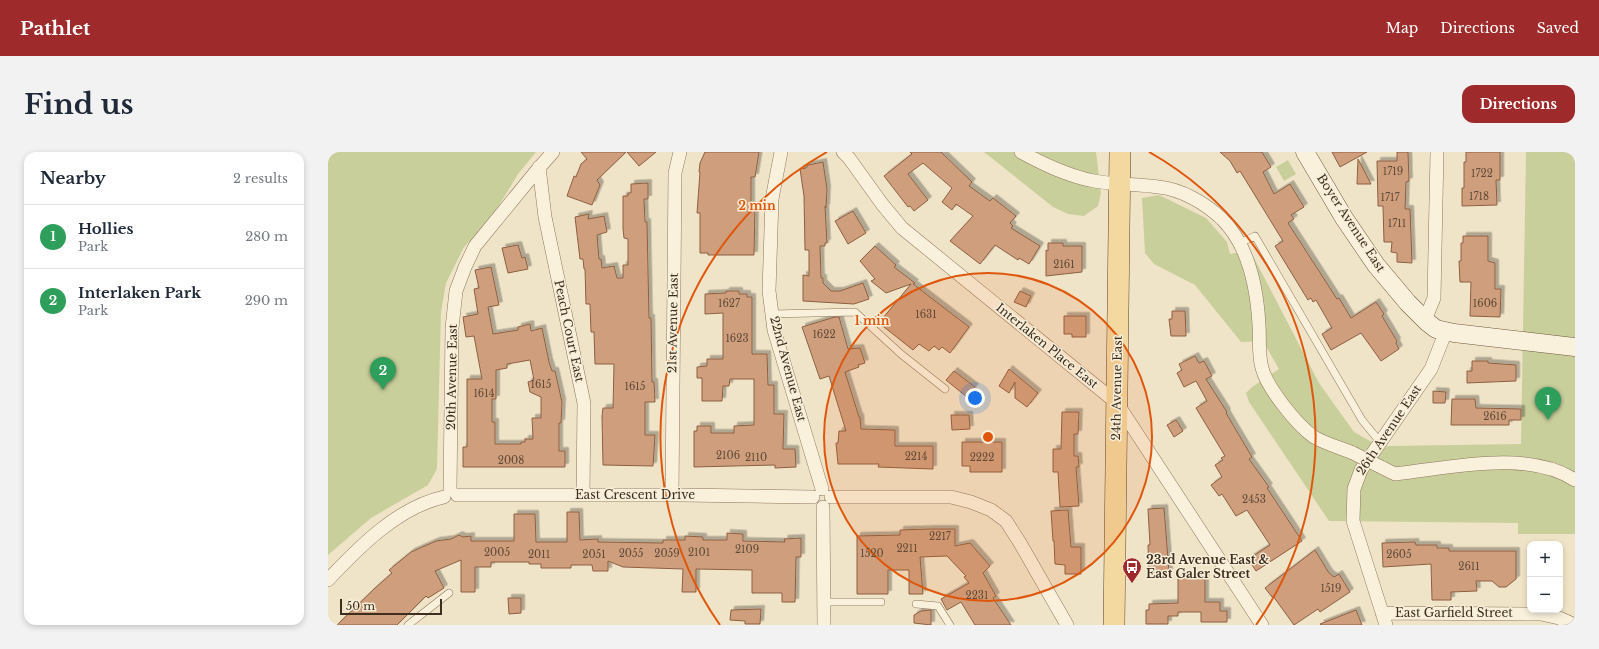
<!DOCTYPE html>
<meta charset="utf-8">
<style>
body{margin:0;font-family:"Libre Baskerville",serif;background:#f2f2f3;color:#1f2937}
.controls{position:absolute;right:12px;bottom:12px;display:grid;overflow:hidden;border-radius:8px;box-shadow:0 2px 6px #0003}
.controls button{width:36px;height:36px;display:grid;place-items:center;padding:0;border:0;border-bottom:1px solid #e0e1e3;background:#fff;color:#1f2937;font:20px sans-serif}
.scale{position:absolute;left:12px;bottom:10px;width:102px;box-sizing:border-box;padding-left:4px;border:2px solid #3d2e20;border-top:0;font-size:11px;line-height:14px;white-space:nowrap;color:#3d2e20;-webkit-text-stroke:3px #f7eed8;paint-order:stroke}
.you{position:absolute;left:647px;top:246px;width:14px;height:14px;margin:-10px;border:3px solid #fff;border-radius:50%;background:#1a73e8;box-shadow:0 0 0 6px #1a73e833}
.badge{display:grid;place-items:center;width:26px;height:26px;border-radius:50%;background:#9e2a2b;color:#fff;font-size:13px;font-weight:700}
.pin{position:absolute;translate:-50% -33px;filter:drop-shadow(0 1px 2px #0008)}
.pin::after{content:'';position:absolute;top:21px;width:14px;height:12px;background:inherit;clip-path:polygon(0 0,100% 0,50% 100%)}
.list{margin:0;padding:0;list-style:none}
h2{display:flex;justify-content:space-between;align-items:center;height:52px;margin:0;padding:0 16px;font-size:17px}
h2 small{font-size:13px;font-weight:400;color:#747a83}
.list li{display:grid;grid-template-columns:26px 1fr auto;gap:12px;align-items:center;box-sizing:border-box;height:64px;padding:0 16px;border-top:1px solid #e0e1e3}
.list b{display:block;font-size:15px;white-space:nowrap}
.list p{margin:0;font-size:13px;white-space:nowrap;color:#747a83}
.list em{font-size:13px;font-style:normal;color:#747a83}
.map{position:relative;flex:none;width:1247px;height:473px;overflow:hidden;border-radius:12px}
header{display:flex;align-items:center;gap:24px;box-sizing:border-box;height:56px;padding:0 20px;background:#9e2a2b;color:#fff}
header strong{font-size:19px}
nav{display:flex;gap:22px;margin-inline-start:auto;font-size:14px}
.intro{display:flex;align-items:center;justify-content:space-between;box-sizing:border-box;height:96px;padding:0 24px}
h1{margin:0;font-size:28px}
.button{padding:10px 18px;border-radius:12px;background:#9e2a2b;color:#fff;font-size:14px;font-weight:700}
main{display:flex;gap:24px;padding:0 24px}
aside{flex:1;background:#fff;border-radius:12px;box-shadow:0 2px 6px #0003}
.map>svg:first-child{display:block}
.green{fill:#c9cf9b}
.building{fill:#cf9f7d;stroke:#8d5f41;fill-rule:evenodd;filter:url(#shadow)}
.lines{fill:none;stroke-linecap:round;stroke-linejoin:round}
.lane-casing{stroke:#8d765c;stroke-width:8}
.street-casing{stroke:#8d765c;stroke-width:14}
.secondary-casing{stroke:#6f573f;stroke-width:19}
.primary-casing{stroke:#5b4430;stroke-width:22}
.lane{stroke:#faf1dc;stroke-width:7}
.street{stroke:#faf1dc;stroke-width:13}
.secondary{stroke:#faf1dc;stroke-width:18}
.primary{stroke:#f3d9a0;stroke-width:21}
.street-bridge-casing{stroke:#8d765c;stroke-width:14;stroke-linecap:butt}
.street-bridge{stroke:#faf1dc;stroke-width:13}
.ring{fill:none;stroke:#df570d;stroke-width:2}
.labels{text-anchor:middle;stroke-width:3;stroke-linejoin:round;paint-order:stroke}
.number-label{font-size:10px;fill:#624a37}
.street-label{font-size:12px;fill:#3d2e20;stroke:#f7eed8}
.poi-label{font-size:12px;font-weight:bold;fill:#3d2e20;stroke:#f7eed8;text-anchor:start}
.centre{fill:#df570d;stroke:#f7eed8;stroke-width:2}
.ring-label{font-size:12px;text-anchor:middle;font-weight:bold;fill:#df570d;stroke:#f7eed8;stroke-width:3;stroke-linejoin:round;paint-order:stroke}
</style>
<header>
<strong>Pathlet</strong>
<nav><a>Map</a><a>Directions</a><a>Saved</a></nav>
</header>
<div class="intro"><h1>Find us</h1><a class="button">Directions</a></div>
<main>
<aside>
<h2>Nearby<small>2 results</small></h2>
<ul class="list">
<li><span class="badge" style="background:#2e9e5b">1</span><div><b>Hollies</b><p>Park</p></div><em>280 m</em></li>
<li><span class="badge" style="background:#2e9e5b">2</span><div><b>Interlaken Park</b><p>Park</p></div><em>290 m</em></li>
</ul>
</aside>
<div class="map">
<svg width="1247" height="473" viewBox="0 0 1247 473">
<defs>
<filter id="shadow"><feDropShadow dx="3.5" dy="-3.5" stdDeviation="0" flood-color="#0004"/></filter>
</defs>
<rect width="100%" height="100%" fill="#f0e4c8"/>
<!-- green -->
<path class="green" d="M0 0H208L190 22 163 67 136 95 118 131 113 160 109 317 100 333 43 366 0 403Z
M656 0H768L773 41 770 54 756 64 740 62 725 55Z
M1198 0H1247V382H1190V371L1001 369 921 250 918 241 924 235 951 217 935 189 913 190 867 133 826 112 817 101 814 46 831 43 878 66 899 90 902 102 922 98 991 231 1026 280 1056 297 1059 294 1193 292Z
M960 8 968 22 956 29 948 15Z"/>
<!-- building -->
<path class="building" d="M253 0H298L269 28 272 33 264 53 239 44 246 24 248 25 253 12 259 7Z
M299 0H328L311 14Z
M377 0H431L427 25H423V54H427L426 103H380V101H372V61H369L372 20H371L372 11Z
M582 0H613L644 30 641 34 662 49 665 46 688 64 682 71 685 74 683 76 712 94 701 112 691 106 690 108 667 93 652 112 622 89 645 64 628 52 624 58 614 50 624 36 595 11 580 22 600 48 586 59 582 54 580 55 556 24 584 2Z
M892 0H934L943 15 935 20 946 42 962 32 976 55 963 63 966 67 960 71 1009 147 1011 146 1023 166 1048 150 1056 162 1054 164 1069 189 1068 191 1071 197 1053 209 1033 181 1003 198 994 182 1004 176 988 148 985 150 983 146 980 148 947 94 955 89 912 19 909 21 902 9Z
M1004 0H1039L1012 15Z
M1069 0H1080L1081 29 1078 30 1077 57H1082L1084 111 1069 110V101L1063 100 1064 90H1056L1055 54H1050V51L1049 9H1069Z
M1138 0H1172V28H1168L1169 53 1134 54V36H1136V10H1138Z
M1030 7 1043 32H1029Z
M495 10 499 37 498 56 497 54 499 91H497V94H492L493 126H495V131L503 139H512L535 131 541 147 526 152 475 149V123L481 124V98H477L476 44 472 17 478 16 480 13Z
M320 31V47H316L317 70H319L321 166H323L324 230H326L327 250H317V283H327L325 314 275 313 274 264 275 256H285L286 212H267L266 180H263L262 152H258L257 117H256L255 107H252L247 65 261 62 260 67 276 64 279 80 269 83 271 107H273L274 116 286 114 289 126H295V113H300V87L296 86 295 77V44H300V41H303V32Z
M525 59 538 81 520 92 507 69Z
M1135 84H1160V109L1167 111V137H1173L1172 165 1142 164 1143 130H1132L1131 109H1133V91H1135Z
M720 91H735V94H754V120L718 124V98L720 99Z
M190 93 194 106 197 105 200 117 180 121 174 96Z
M547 94 568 113 566 115 587 131 585 132 641 175 622 201 614 195 611 198 606 194 601 199 591 192 585 198 551 171 583 132 558 141 543 129 547 127 532 109Z
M163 115 171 153 160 155 165 182 190 178V175L202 172 203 179 214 176 221 210 224 219H227L234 250 233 271H231V299H237V315H135V295H139V227H154L146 184 138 185 135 165 150 162 146 137 151 136 147 118ZM202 208 206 228 200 230 202 240 213 245V266H204L205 287H197V290H193V292H167V270H164V247H168V218L179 216V212Z
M398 139H411V142H419V145H424V202H439L440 233H446V262H456L455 297H467L468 315 447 316V313L366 315V279H369V274H383V281H406V274L426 273V227H402L401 234H395L394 249H374V226H369V215L379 214V207H395V161L377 162V142L398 141Z
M692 139 703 144 698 155 686 150Z
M844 159H857L858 184H843L841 167H844Z
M736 164H758V185H744V182H736Z
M507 165H511L520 197 532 196 537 211 530 213 531 215 517 220 531 265H532L533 277 567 278V294H605V317L550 315 551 312H510L508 291H510L511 279H518L501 224 492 227 474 175Z
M867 204 871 211 876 209 884 224 878 227 899 260 898 261 924 305 921 307 941 335 939 336 974 389 928 419 920 407 942 393 919 358 908 364 894 342 891 344 883 333 894 325 887 313 895 308 893 306 897 304 868 256 879 249 868 229 856 235 849 221 854 218 851 212Z
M1144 209H1160V211L1188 213V229L1139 231V219H1144Z
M681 217 710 241 699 255 687 246V230L681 241 671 234Z
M626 219 647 235 639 245 618 228Z
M1105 239 1118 240 1117 251H1105Z
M1124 247H1147L1148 256 1193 257V268H1181V273H1123Z
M734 260H751L750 282H746V304H750L751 315H748L751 354 732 355 730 320H725V297H733Z
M623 263H641L642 277 624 278Z
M848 268 855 279 846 285 839 273Z
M634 290H674V320H642V314H634Z
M836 356 841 420 821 421 820 393H822L820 357Z
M740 358 743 395H753V422H737V413L727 412 726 389H725L723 359Z
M239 360H251L252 388 270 387V390L335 391V388H357V384L375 385V388H399V381L415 382V389L457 390 456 387 473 386V405H468L467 450H454V441H424V418L368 417V440H354L355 417 295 415 280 409V419H265L264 413H243V416H213V412H201V410H163V415H147V440H133V408L107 419 116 436 100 446 98 444 69 473H9L46 437 64 421 61 418 83 400 108 389 123 387 131 383 135 385 143 384V389H186V362H207L208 390H239Z
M602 377H627V394L642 391 662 414 655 421 668 444 665 446 683 473H647L633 450 619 458 613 447 641 431 636 425 638 424 619 404 592 405 595 442H581V418H560V442H529V384L572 383V378Z
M1087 390 1088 393H1109V396H1121V399H1188V427L1178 435H1171L1164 429H1148L1149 439 1123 440V448H1104L1103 412 1055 415 1054 391Z
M987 398 1001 421 1006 425 1011 422 1022 440 992 460 990 457 966 473 945 444 944 445 937 436Z
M850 425H877V450H892V459H899V470H873V460H850V464H840V472H818V458H821V452L850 451Z
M180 446H193V461L181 462Z
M433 457 432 472H417V469L402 468 403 458Z
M603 458V473L586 471V463L593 459Z
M1028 458 1034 473H993L992 472Z"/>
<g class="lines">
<!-- lane casing -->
<g class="lane-casing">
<path id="lane" d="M912 91 927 84 1034 268 1052 290
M444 162 527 160 573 202 617 237
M496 450H553
M588 452 610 454 622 473
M80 473 121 441"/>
</g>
<!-- street casing -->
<g class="street-casing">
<path id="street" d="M453 0 444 47 441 139 446 178 494 337
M515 0 521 6 554 52 574 76 789 251 934 473
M693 0C717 13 740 24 766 29 787 33 809 32 830 35 853 37 877 51 894 67 921 94 929 136 931 173 932 187 930 202 934 216 939 236 969 273 986 285 998 292 1013 296 1025 301
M211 15 217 65 256 251 255 343
M1097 168 1106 146 1109 0
M1053 315 1067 322C1121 316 1199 297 1247 328
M122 337 124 176 128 139 137 115 147 94 210 17 225 0
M129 343H355L485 345
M344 343 347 21 352 0
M503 345H623L643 350 663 358 678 369 692 391 739 473
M495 355 496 473
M0 428C31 395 70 355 116 345
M1054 461 1213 462 1231 466 1247 473
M1058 473 1025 369 1026 337 1033 318 1103 217 1118 179"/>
</g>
<!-- secondary casing -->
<g class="secondary-casing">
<path id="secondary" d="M977 0 1016 66 1048 113 1080 151 1099 170 1108 177 1126 181 1247 195"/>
</g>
<!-- primary casing -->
<g class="primary-casing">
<path id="primary" d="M786 473 792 0"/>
</g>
<!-- lane -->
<use href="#lane" class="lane"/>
<!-- street -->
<use href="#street" class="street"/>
<!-- secondary -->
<use href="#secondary" class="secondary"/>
<!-- primary -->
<use href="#primary" class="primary"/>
<!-- street-bridge casing -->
<g class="street-bridge-casing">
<path id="street-bridge" d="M1025 301 1053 315"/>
</g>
<!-- street-bridge -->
<use href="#street-bridge" class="street-bridge"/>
</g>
<!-- distance rings -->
<circle cx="660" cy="285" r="164" fill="#df570d" fill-opacity=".12"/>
<g class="ring">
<circle cx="660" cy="285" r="164"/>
<path d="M392 473A327 327 0 0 1 499 0M821 0A327 327 0 0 1 928 473"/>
</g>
<!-- icons -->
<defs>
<g id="bus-pin" transform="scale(1)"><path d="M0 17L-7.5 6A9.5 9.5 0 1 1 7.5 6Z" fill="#9e2a2b" stroke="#f7eed8"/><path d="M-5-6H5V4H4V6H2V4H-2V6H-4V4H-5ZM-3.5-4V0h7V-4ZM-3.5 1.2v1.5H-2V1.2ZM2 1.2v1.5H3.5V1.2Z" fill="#fff"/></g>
</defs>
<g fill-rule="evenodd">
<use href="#bus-pin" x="804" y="415"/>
</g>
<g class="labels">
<!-- number labels -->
<g class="number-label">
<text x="1065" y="23">1719</text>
<text x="1154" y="25">1722</text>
<text x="1151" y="48">1718</text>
<text x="1062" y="49">1717</text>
<text x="1069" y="75">1711</text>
<text x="736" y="116">2161</text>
<text x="401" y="155">1627</text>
<text x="1157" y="155">1606</text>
<text x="598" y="166">1631</text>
<text x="496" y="186">1622</text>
<text x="409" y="190">1623</text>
<text x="213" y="236">1615</text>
<text x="307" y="238">1615</text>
<text x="156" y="245">1614</text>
<text x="1167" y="268">2616</text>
<text x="400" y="307">2106</text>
<text x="588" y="308">2214</text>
<text x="428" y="309">2110</text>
<text x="654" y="309">2222</text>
<text x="183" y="312">2008</text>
<text x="926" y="351">2453</text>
<text x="612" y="388">2217</text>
<text x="579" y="400">2211</text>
<text x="419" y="401">2109</text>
<text x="169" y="404">2005</text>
<text x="371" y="404">2101</text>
<text x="303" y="405">2055</text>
<text x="339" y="405">2059</text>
<text x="544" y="405">1520</text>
<text x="211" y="406">2011</text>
<text x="266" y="406">2051</text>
<text x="1071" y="406">2605</text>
<text x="1141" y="418">2611</text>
<text x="1003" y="440">1519</text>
<text x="649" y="447">2231</text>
</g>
<!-- street labels -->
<g class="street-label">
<text transform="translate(1023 71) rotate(57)" y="4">Boyer Avenue East</text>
<text transform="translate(345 171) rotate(-89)" y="4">21st Avenue East</text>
<text transform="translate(241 179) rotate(78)" y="4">Peach Court East</text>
<text transform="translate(719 194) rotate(39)" y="4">Interlaken Place East</text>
<text transform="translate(460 217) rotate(75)" y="4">22nd Avenue East</text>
<text transform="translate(124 225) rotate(-89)" y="4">20th Avenue East</text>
<text transform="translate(789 236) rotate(-89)" y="4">24th Avenue East</text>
<text transform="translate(1061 278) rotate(-56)" y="4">26th Avenue East</text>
<text x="307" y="347">East Crescent Drive</text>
<text x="1126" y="465">East Garfield Street</text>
</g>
<!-- poi labels -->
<g class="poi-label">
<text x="818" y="412">23rd Avenue East &amp;<tspan x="818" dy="14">East Galer Street</tspan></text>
</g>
</g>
<circle cx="660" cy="285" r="6" class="centre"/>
<g class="ring-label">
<text x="429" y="58">2 min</text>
<text x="544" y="173">1 min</text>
</g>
</svg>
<div class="controls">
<button>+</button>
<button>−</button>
</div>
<div class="scale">50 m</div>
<div class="you"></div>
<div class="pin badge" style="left:1220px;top:268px;background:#2e9e5b">1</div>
<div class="pin badge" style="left:55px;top:238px;background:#2e9e5b">2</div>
</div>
</main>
